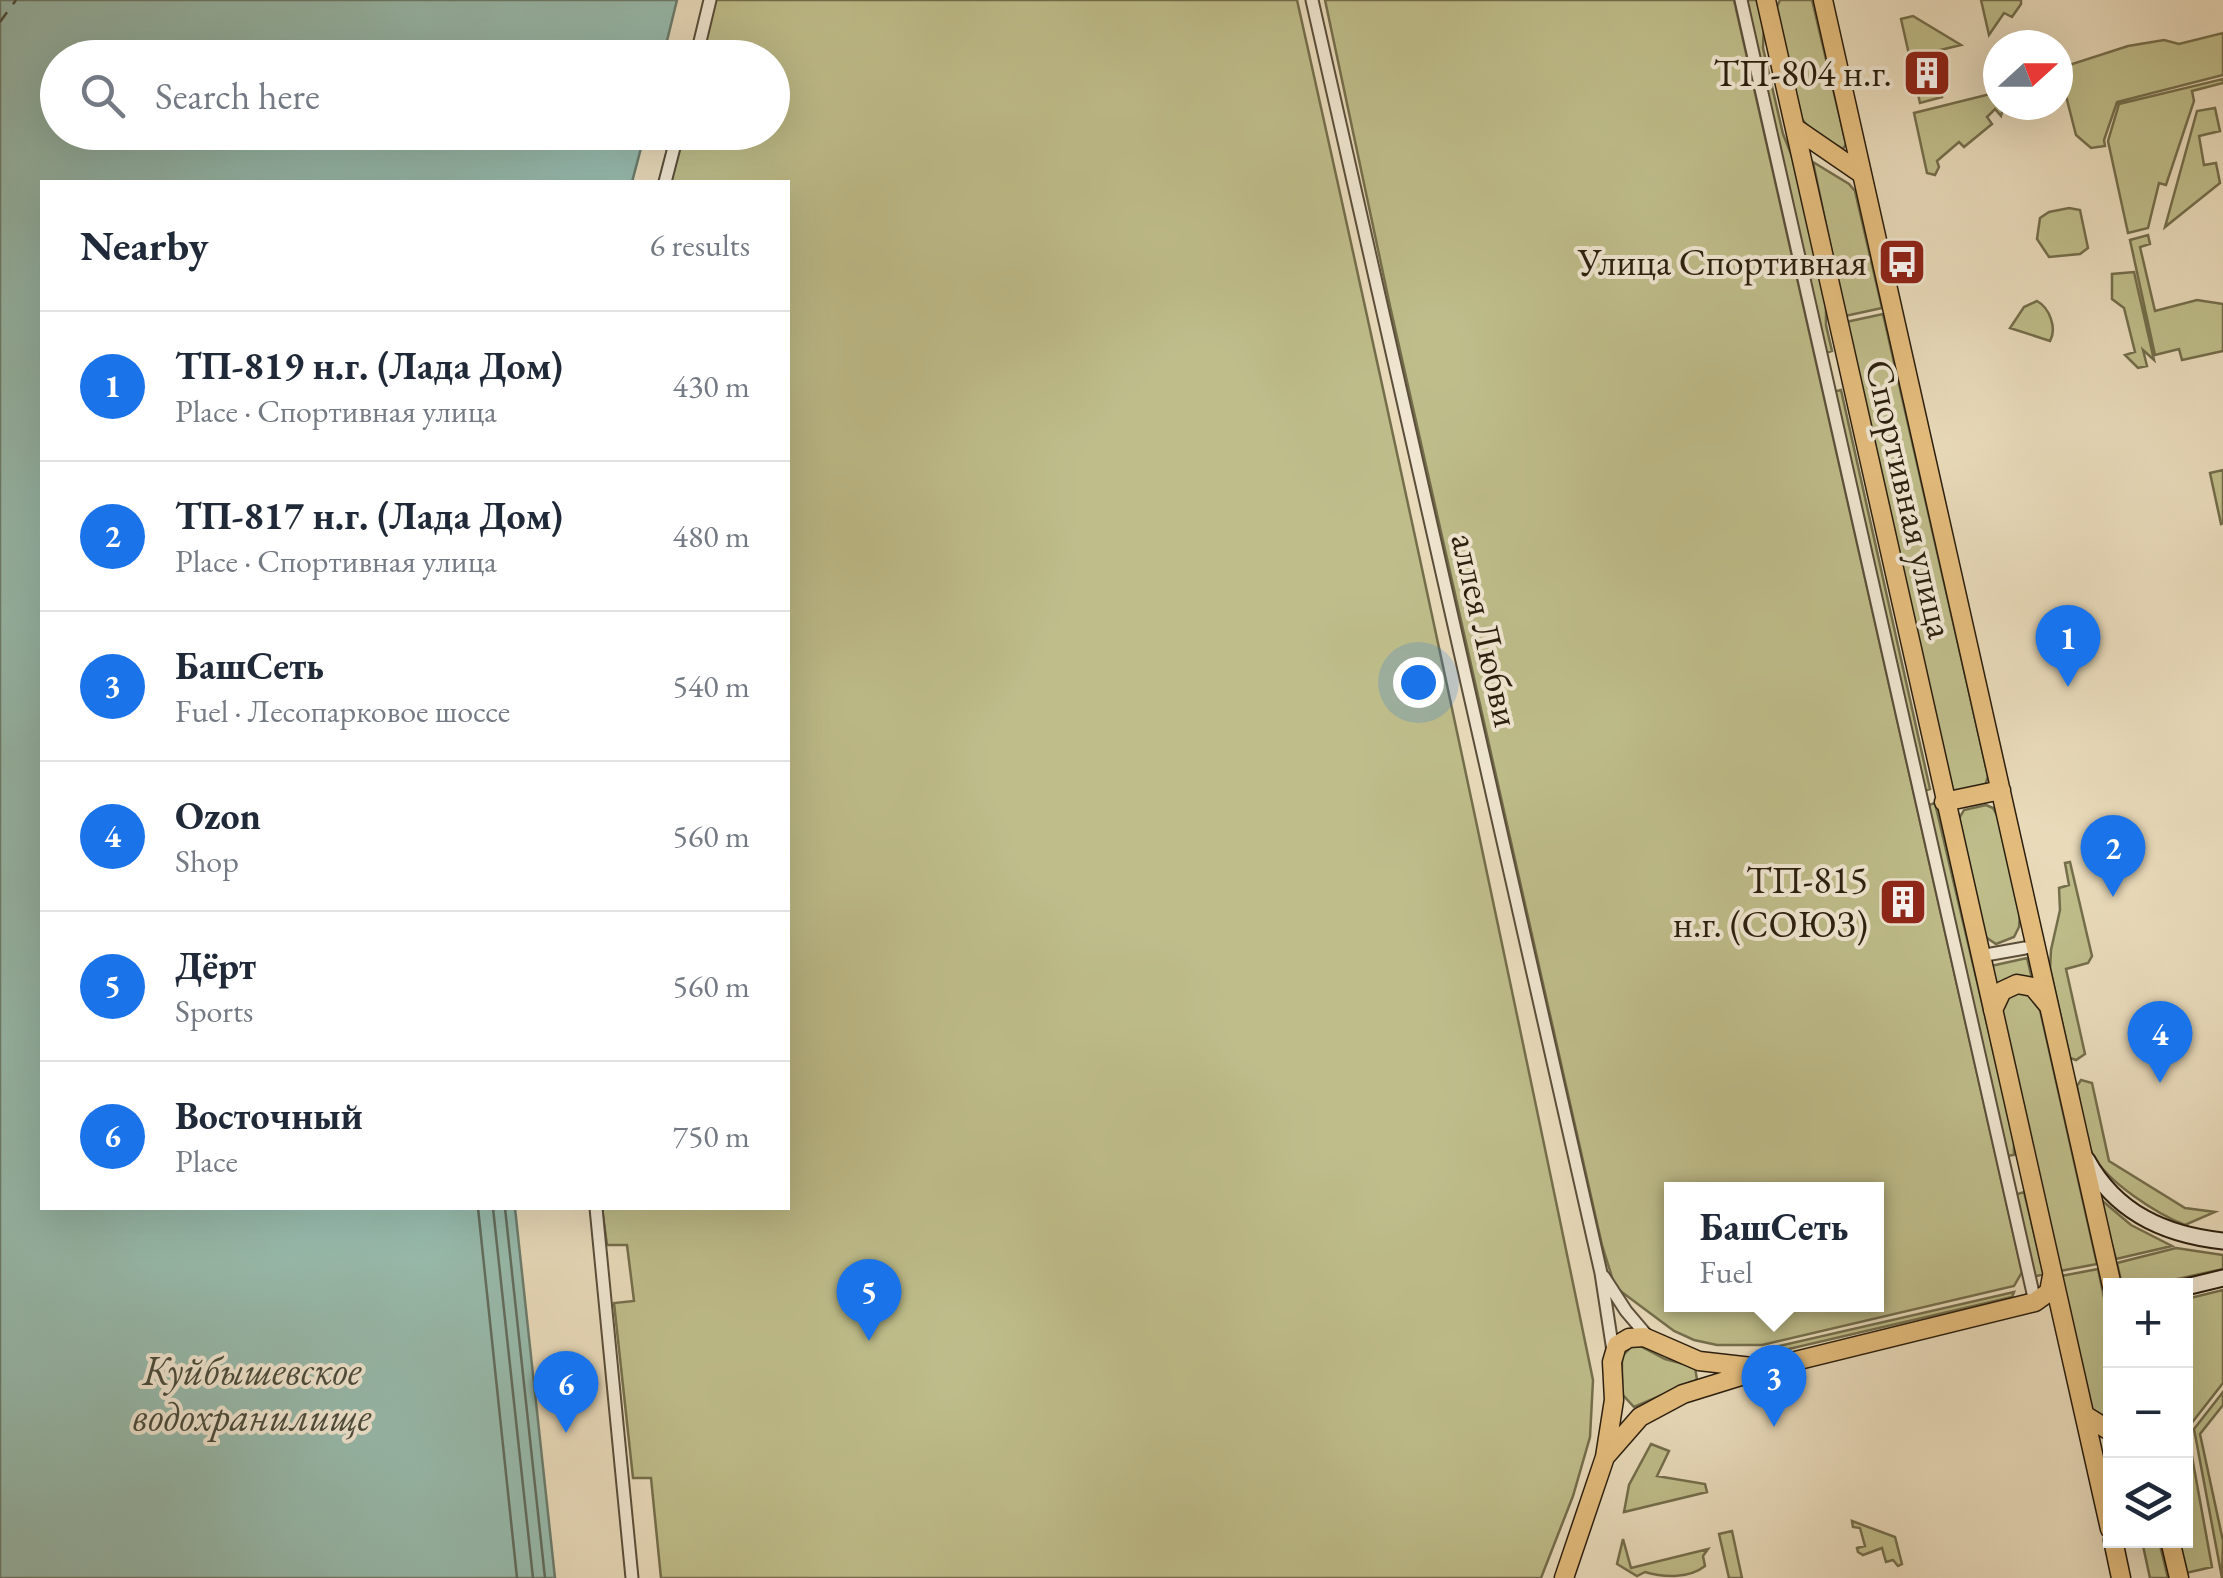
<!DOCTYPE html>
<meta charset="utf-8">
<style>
body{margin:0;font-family:"EB Garamond",serif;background:#f2f2f3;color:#1f2937}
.controls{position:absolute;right:30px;bottom:30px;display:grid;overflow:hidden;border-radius:0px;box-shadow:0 10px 40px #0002}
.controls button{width:90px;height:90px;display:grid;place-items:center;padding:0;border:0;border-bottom:2px solid #e0e1e3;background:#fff;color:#1f2937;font:50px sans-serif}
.compass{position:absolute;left:1983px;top:30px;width:90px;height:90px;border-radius:50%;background:#fff;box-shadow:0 10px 40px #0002;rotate:69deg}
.you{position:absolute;left:1418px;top:682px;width:35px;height:35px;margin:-25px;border:8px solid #fff;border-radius:50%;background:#1a73e8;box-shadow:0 0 0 15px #1a73e833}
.badge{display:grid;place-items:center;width:65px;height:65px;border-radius:50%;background:#1a73e8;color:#fff;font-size:32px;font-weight:700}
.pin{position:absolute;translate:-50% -82px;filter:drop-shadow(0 2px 5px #0008)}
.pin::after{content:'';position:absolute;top:52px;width:35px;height:30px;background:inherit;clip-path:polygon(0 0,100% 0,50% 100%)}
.popup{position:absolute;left:1664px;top:1182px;width:220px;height:130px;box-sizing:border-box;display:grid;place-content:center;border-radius:0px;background:#fff;filter:drop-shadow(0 2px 8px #0005);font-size:32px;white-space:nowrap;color:#747a83}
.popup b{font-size:38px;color:#1f2937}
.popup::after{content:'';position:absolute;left:50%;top:100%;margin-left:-20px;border:20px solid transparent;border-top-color:#fff}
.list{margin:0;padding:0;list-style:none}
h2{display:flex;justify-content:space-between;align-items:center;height:130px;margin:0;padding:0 40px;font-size:42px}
h2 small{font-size:32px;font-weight:400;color:#747a83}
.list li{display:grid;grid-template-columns:65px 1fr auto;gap:30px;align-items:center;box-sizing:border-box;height:150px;padding:0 40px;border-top:2px solid #e0e1e3}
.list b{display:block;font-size:38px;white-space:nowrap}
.list p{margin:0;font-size:32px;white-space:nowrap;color:#747a83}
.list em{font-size:32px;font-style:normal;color:#747a83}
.icon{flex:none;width:55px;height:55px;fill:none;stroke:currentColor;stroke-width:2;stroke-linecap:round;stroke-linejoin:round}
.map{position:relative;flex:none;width:2223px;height:1578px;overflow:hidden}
.search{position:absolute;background:#fff;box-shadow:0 10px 40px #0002;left:40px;top:40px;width:750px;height:110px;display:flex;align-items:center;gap:25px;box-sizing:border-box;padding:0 35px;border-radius:55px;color:#747a83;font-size:38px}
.panel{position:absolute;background:#fff;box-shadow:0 10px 40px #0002;left:40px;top:180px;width:750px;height:1030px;border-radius:0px}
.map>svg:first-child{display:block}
.green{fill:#bfbe8b;stroke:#746e4c;stroke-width:2.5;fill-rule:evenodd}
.water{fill:#98bcae;stroke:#6c7d6e;stroke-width:2.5}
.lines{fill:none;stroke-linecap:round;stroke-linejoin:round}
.shore{stroke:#616d5e;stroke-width:2.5}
.ferry{stroke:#4b4d3e;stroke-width:2.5;stroke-dasharray:12 10;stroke-linecap:butt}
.street-casing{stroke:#5a4e3a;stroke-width:15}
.secondary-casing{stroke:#2a1e0e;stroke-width:19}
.primary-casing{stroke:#2a1e0e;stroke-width:21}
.street{stroke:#f1e8d3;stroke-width:11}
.secondary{stroke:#f1e8d3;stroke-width:15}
.primary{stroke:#e5be7e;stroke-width:18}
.labels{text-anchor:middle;stroke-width:8;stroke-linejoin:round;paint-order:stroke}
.poi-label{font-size:38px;fill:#2a1e0e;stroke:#f1e8d3;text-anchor:end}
.street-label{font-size:38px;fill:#2a1e0e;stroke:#f1e8d3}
.water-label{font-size:40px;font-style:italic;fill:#4b4d3e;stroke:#f1e8d3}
</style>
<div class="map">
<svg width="2223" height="1578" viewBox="0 0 2223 1578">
<rect width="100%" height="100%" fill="#eadcbc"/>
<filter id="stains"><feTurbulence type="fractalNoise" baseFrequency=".002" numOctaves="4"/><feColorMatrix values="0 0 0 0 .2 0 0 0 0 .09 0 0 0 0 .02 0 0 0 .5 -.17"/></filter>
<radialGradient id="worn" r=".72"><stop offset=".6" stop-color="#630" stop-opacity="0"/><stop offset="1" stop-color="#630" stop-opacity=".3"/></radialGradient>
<!-- green -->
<path class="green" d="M715 0H1297C1400 459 1498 920 1593 1380L1590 1437 1573 1496 1541 1578H661L651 1478H633L614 1303 634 1301 627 1245H607L602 1208H788V182H671L683 133 772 132V58L701 57Z
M1325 0H1734L2022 1272 2014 1286 1762 1345H1717L1694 1340 1674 1331 1615 1287 1602 1245 1390 306ZM1672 1190H1876V1304H1672Z
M1744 0H1759L1764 24 1763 48 1783 134 1796 166 1826 302V325L1832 351 1823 354Z
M1780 0H1812L1846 144 1843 149 1812 131 1801 118 1776 9Z
M1981 0H2021V4L2012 17 2004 13 1989 35Z
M1913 16 1961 45 1932 52 1942 97 1920 103 1901 19Z
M2223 33V75L2117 102 2104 140 2105 146 2091 148 2076 135 2066 96 2058 90V77L2069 65 2128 46 2164 40 2179 44Z
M2223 79V83L2192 91 2194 101 2166 185 2159 183 2148 228 2128 233 2108 141 2119 104Z
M1998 92V105H2004L2001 116 1995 109 1987 117 1992 124 1964 147 1959 142 1937 161 1939 167 1935 175 1927 173 1914 113Z
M2215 108 2220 131 2199 136 2204 165 2216 163 2220 183 2165 227 2197 111Z
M1813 162 1849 184 1855 191 1882 308 1845 316Z
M2069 208 2080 210 2088 248 2080 254 2049 257 2037 239 2040 218 2049 212Z
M2148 235 2150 244 2140 247 2155 311 2197 300 2223 304V351L2182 360 2179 349 2155 355 2130 240Z
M2134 272 2154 360 2143 350 2147 366 2138 368 2125 355 2135 352 2124 308 2112 299V274Z
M2037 301C2050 308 2057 329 2050 341L2010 328 2024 307Z
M1883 314 1988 776 1985 786 1955 792 1951 787 1846 322Z
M1841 390 1930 789 1923 791 1833 392Z
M2223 470V523L2221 524 2210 473Z
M1935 803 2014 1139V1155L2006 1156 1925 806Z
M1986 805 1993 808 1998 817 2020 915 2019 927 2014 937 1996 944 1984 936 1958 820 1964 810Z
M2070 862 2092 956 2088 963 2066 969 2085 1054 2076 1060 2070 1058 2050 969 2051 950 2060 910 2059 888 2069 885 2065 863Z
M2027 958 2032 979 2015 976 1996 986 1991 966Z
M2017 992 2027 993 2040 1010 2097 1264 2060 1271 2001 1016 2004 1001Z
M2081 1080 2092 1083 2109 1161 2185 1208 2215 1212 2185 1225C2157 1214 2107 1182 2093 1155 2082 1136 2081 1107 2077 1086Z
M2024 1192 2044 1274 2033 1277 2014 1195Z
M2099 1198 2131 1225 2172 1246 2116 1259Z
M2176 1248 2223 1255V1269L2150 1285H2122L2117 1263Z
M2098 1269 2110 1326V1426L2093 1414 2061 1276Z
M2223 1290V1383L2187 1429 2212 1567 2186 1573 2178 1541 2186 1540V1299Z
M2014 1292 2012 1297 1767 1354 1766 1349Z
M1640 1346 1665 1359 1695 1367 1697 1380 1634 1407 1622 1394V1356L1631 1347Z
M2223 1392V1405L2200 1434 2223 1541 2222 1578 2194 1429Z
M1651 1444 1669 1451 1657 1476 1705 1484 1707 1492 1624 1512 1629 1485Z
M1852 1521 1895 1537 1902 1564 1898 1566 1893 1560 1886 1562 1882 1548 1863 1555 1858 1552 1857 1548 1865 1546 1860 1528 1853 1527Z
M1732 1531 1742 1578H1729L1719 1534Z
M1623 1539 1631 1568 1708 1549 1703 1556 1705 1566C1690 1578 1665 1578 1645 1572L1637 1576 1617 1564Z
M2142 1541H2159L2168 1578H2150Z"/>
<!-- water -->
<path class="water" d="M0 0H677L663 57 58 58V132L645 133 632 182H42V1208H515L555 1578H0Z"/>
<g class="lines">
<!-- shore -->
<path class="shore" d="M478 1208 517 1578
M493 1208 533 1578
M505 1208 545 1578"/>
<!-- ferry -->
<path class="ferry" d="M0 22 16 0"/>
<!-- street casing -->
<g class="street-casing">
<path id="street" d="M1312 0 1601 1273 1613 1351
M1741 0 2035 1302
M696 58 710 0
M665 182 678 132
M1980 956 2025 948
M596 1208 632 1578
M1604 1277 1626 1311 1649 1338"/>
</g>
<!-- secondary casing -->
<g class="secondary-casing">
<path id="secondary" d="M2087 1160C2116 1213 2165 1235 2223 1241
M2186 1287 2223 1278"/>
</g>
<!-- primary casing -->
<g class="primary-casing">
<path id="primary" d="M1766 0 2110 1529
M1823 0 2112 1286
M1795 128 1862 174
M1944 802 2001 790
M1993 1010 2002 991 2017 984 2033 987 2048 1005
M2086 1416 2110 1431
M1605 1457 1640 1417 1683 1394 1767 1368 2035 1302 2049 1292 2052 1276
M2113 1540 2121 1578
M2170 1540 2179 1578
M1564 1578 1605 1457 1614 1400 1612 1362 1617 1345 1629 1338 1644 1337 1699 1361 1752 1367"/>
</g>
<!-- street -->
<use href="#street" class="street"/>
<!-- secondary -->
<use href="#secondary" class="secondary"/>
<!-- primary -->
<use href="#primary" class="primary"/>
</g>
<!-- icons -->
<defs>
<g id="building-square" transform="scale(2.5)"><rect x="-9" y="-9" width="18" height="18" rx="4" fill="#8f2418" stroke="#f1e8d3"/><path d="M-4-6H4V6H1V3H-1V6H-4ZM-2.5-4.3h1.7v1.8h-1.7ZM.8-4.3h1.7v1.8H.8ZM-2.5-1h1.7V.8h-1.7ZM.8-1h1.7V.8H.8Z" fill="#fff"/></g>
<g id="bus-square" transform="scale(2.5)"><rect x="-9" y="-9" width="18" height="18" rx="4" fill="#8f2418" stroke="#f1e8d3"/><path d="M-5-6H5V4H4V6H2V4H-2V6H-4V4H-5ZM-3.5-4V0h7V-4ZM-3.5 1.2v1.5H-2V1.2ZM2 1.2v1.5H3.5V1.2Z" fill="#fff"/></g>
</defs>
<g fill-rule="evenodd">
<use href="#building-square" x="1927" y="73"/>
<use href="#bus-square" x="1902" y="262"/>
<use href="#building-square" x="1903" y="902"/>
</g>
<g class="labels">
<!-- poi labels -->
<g class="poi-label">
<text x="1892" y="86">ТП-804 н.г.</text>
<text x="1867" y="275">Улица Спортивная</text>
<text x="1868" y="893">ТП-815<tspan x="1868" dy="44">н.г. (СОЮЗ)</tspan></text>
</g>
<!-- street labels -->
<g class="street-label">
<text transform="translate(1910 499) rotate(77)" y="13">Спортивная улица</text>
<text transform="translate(1486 630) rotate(77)" y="13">аллея Любви</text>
</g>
<!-- water labels -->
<g class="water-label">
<text x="252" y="1384">Куйбышевское<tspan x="252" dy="46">водохранилище</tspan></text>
</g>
</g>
<rect width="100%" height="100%" filter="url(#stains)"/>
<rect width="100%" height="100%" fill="url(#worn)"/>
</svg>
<div class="controls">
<button>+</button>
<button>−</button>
<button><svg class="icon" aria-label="layers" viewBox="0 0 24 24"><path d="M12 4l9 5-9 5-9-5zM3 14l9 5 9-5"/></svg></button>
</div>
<svg class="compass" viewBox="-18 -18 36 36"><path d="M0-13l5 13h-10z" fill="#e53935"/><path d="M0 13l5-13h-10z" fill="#747a83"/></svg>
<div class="you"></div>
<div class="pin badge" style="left:2068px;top:687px">1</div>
<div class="pin badge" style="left:2113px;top:897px">2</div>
<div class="pin badge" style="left:1774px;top:1427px">3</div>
<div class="popup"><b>БашСеть</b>Fuel</div>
<div class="pin badge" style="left:2160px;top:1083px">4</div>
<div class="pin badge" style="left:869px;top:1341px">5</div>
<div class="pin badge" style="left:566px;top:1433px">6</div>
<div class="search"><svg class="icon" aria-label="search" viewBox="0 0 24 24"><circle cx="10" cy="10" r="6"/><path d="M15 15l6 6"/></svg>Search here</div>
<section class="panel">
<h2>Nearby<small>6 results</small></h2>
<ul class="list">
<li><span class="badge">1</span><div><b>ТП-819 н.г. (Лада Дом)</b><p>Place · Спортивная улица</p></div><em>430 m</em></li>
<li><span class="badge">2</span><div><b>ТП-817 н.г. (Лада Дом)</b><p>Place · Спортивная улица</p></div><em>480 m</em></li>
<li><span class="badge">3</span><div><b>БашСеть</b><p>Fuel · Лесопарковое шоссе</p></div><em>540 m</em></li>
<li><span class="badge">4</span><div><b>Ozon</b><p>Shop</p></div><em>560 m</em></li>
<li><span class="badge">5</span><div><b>Дёрт</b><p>Sports</p></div><em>560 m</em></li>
<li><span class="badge">6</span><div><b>Восточный</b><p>Place</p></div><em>750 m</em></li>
</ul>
</section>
</div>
